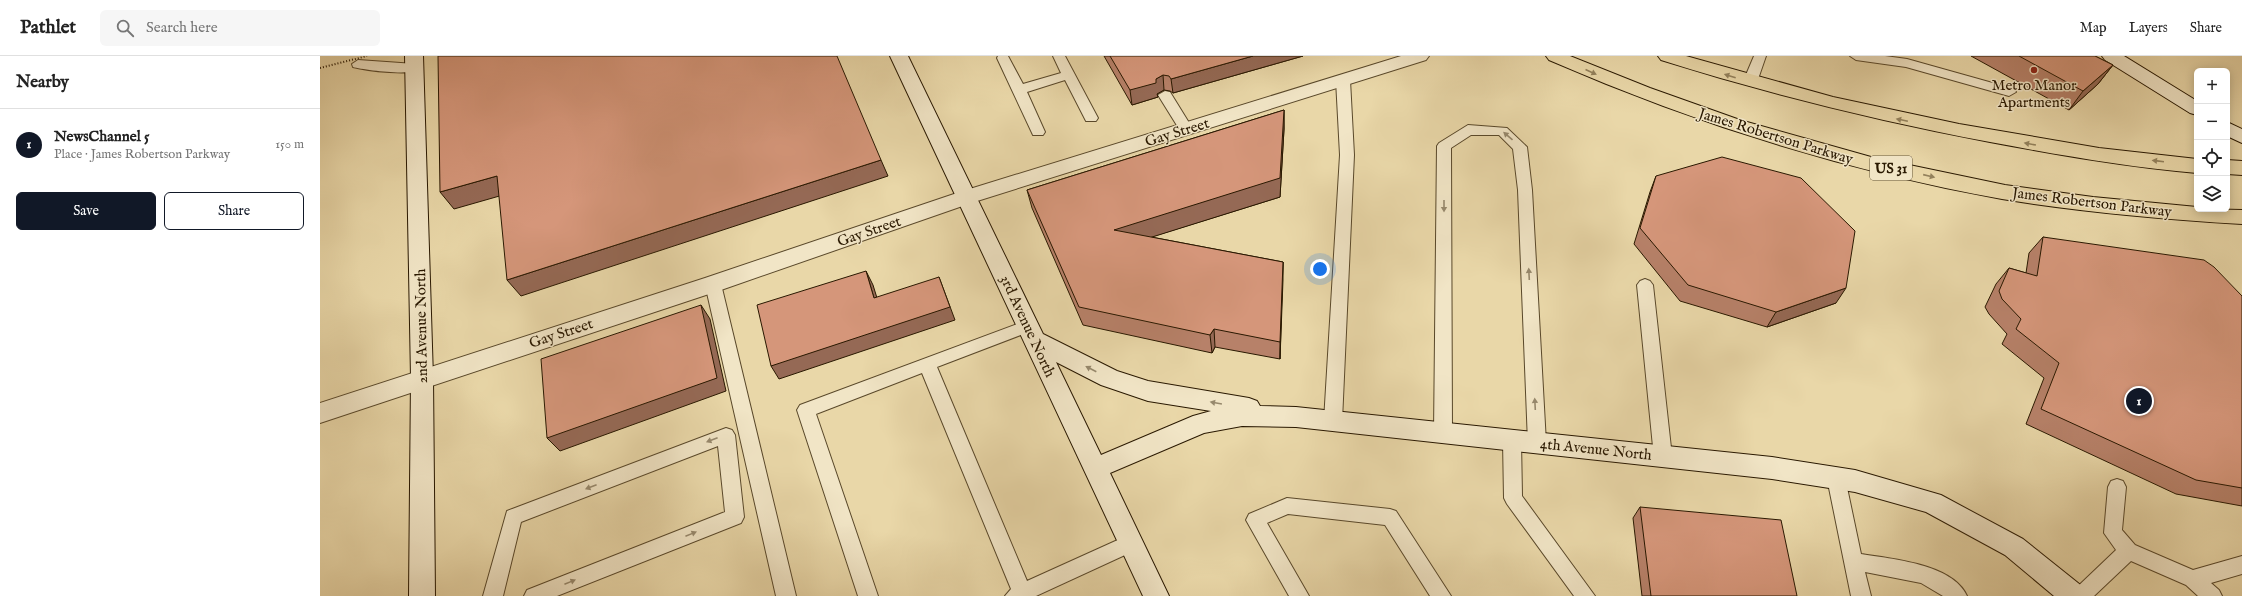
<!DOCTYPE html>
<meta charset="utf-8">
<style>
body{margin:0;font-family:"IM FELL English",serif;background:#f6f6f6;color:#222}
.controls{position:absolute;right:12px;top:12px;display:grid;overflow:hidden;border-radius:6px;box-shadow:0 2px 10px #0003}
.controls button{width:36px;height:36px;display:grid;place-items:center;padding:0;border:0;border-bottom:1px solid #e0e0e0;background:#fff;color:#222;font:20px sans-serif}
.you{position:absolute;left:1000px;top:213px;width:14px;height:14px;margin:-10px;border:3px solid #fff;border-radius:50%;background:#1a73e8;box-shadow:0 0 0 6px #1a73e833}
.badge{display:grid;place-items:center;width:26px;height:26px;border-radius:50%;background:#111827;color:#fff;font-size:13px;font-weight:700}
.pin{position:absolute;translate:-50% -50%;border:2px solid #fff;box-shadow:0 1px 4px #0006}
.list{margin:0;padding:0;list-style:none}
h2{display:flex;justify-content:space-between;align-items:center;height:52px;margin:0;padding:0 16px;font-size:17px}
h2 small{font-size:13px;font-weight:400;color:#767676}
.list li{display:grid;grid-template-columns:26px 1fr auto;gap:12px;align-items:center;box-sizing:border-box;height:72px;padding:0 16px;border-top:1px solid #e0e0e0}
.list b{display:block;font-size:15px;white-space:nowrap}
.list p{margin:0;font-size:13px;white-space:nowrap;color:#767676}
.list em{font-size:13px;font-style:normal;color:#767676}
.actions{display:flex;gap:8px;padding:12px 16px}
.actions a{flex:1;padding:9px 0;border:1px solid #111827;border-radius:6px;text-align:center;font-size:14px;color:#111827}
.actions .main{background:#111827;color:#fff}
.icon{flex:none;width:22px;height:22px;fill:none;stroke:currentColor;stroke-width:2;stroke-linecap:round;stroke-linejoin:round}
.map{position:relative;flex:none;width:1922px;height:540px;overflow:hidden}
header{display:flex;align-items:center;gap:24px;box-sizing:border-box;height:56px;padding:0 20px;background:#fff;border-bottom:1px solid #e0e0e0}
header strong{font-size:19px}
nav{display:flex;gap:22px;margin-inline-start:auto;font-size:14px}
.search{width:280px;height:36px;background:#f6f6f6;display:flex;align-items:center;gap:10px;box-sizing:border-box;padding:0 14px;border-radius:6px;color:#767676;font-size:15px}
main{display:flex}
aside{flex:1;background:#fff}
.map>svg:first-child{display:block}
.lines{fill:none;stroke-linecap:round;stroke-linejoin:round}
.lane-casing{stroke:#59482a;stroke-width:2}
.street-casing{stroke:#59482a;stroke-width:2}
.secondary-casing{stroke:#291800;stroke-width:2}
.primary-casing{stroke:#291800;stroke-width:2}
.lane{fill:#f1e5c6;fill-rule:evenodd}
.street{fill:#f1e5c6;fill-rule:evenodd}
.secondary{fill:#f1e5c6;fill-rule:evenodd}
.primary{fill:#e9d7a8;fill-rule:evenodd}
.path-bridge{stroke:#291800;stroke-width:2;stroke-dasharray:1 2;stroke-linecap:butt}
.wall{fill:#b78169;stroke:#291800}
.shaded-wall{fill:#956955;stroke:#291800}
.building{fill:#d5967a;stroke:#291800}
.oneway{fill:#93815c}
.oneway2{fill:#97896d}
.poi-dot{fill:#8f2418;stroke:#f1e5c6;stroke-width:1.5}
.labels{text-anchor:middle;stroke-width:3;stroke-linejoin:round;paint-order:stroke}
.shield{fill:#f1e5c6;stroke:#65563b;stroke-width:1}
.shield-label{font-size:14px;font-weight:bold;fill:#291800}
.poi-label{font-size:15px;fill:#291800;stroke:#f1e5c6}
.street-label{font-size:15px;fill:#291800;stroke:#f1e5c6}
</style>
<header>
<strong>Pathlet</strong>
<div class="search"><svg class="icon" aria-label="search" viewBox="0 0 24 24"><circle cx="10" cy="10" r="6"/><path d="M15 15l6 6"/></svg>Search here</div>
<nav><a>Map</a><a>Layers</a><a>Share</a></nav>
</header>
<main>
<aside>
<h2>Nearby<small></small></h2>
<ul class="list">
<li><span class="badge">1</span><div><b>NewsChannel 5</b><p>Place · James Robertson Parkway</p></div><em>150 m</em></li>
</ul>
<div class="actions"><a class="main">Save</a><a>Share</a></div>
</aside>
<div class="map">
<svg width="1922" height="540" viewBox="0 0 1922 540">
<rect width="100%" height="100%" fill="#e9d7a8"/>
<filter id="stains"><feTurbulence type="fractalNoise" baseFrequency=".005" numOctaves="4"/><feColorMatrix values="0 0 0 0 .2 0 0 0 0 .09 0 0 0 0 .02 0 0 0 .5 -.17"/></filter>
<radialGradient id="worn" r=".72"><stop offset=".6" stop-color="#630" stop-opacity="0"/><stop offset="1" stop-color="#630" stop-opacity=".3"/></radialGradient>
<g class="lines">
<!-- lane casing -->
<g class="lane-casing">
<path id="lane" d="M678 0H688L703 28 741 17 733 0H745L778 62 776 65H766L745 24 707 36 725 76 723 79H713L677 2Z
M1434 0H1446L1437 26 1430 30 1423 26Z
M1530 0H1565L1587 3 1694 33 1696 36 1689 40 1586 11 1536 4Z
M38 4 95 8 101 12C96 21 44 14 33 11L32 8Z
M1023 20 1030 24 1034 99 1022 365 1019 370 1013 372 1007 370 1004 365 1020 99 1016 24Z
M845 35 850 36 871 70 873 73 871 76H861L838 39Z
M1148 69 1187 72 1207 91 1212 134 1226 387 1223 392 1217 394 1211 392 1208 387 1198 134 1193 93 1179 79H1151L1131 92 1132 377 1129 382 1123 384 1117 382 1114 377 1117 90 1119 87Z
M393 222 398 224 401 228 476 540H456L385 228 388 224Z
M1325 223 1330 225 1333 229 1352 401 1349 406 1343 409 1337 406 1334 401 1317 229 1320 225Z
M708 264 714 266 716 270 714 274 617 311 707 525 811 478 818 481 820 487 818 493 716 540H685L691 533 602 317 496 358 558 540H538L477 354 480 349Z
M406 372 412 374 415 379 424 461 421 467 237 540H204L207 534 405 456 398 390 201 466 183 540H163L187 455Z
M1192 378 1198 380 1201 385 1202 440 1275 540H1254L1187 448 1184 442 1183 385 1186 380Z
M1516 414 1522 416 1525 422 1541 498C1572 503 1633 508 1647 540H1623L1601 527 1545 516 1551 540H1531L1507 422 1510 416Z
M1797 423 1803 425 1806 431 1802 474 1815 489 1873 514 1922 500V518L1891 527 1899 534 1902 540H1878L1866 529 1811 505 1774 540H1751L1754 534 1796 494 1784 477 1788 431 1791 425Z
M967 442 1070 453 1076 455 1131 540H1110L1065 469 968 458 947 467 989 540H969L926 464 929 458Z"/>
</g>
<!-- street casing -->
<g class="street-casing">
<path id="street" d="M1081 0H1109L1106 4 654 146 401 234 0 367V347L385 222 640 136Z"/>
</g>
<!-- secondary casing -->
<g class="secondary-casing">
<path id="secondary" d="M85 0H103L113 322 115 540H89L91 322Z
M570 0H588L723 278 797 315 828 325 929 342 937 345 940 350 976 351 1452 401 1535 414 1621 439 1703 483 1763 531 1767 540H1734L1685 499 1606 456 1535 436 1452 423 976 371 922 370 884 377 790 417 849 540H823ZM736 306 781 329 828 345 891 355 873 360 781 399Z
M1782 0H1804L1877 45V59L1870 57 1785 4Z
M1907 66 1922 73V87L1907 80Z"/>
</g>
<!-- primary casing -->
<g class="primary-casing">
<path id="primary" d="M1226 0H1250L1330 32 1420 64 1551 101 1685 129 1773 141 1877 151V153L1922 154V168C1842 163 1761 156 1682 143 1526 115 1374 67 1229 4Z
M1338 0H1366L1513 41 1639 68 1779 92 1877 103V117C1807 111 1739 99 1670 86 1559 65 1449 38 1341 4Z
M1907 104 1922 105V119L1907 118Z"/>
</g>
<!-- lane -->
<use href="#lane" class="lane"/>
<!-- street -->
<use href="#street" class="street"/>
<!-- secondary -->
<use href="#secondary" class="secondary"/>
<!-- primary -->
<use href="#primary" class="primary"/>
<!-- path-bridge -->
<path class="path-bridge" d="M0 12 47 0"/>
</g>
<!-- wall -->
<path class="wall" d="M784 0H983L853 37 850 35 844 34 837 38 838 41 812 49Z
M1651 0H1775L1793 9 1778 28 1749 54Z
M964 54V73L960 141 831 181 963 206 960 303 895 291 892 297 763 269 712 152 707 134Z
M1336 120 1516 247 1447 271 1360 245 1314 188 1330 136Z
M1723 181 1922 240V450L1856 438 1706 368 1724 322 1682 288 1687 278 1669 258 1665 251 1676 228 1689 212 1706 217 1709 197Z
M1320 451 1477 540H1322L1313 462Z"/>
<!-- shaded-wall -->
<path class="shaded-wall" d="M933 0H983L853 37 851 23Z
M1793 9 1778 28 1749 54 1763 35Z
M843 19 844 34 837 38 838 41 812 49 810 34 836 23Z
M964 54V73L960 141 797 192 794 174Z
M561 104 568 120 201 240 187 224Z
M177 120 190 137 134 153 120 136Z
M963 206V224L960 303V286Z
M546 215 553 229 561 255 554 242Z
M619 221 635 264 459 323 451 310Z
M1526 232 1516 247 1447 271 1456 256Z
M381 249 390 263 406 335 240 395 227 382Z
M894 273 895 291 892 297 890 279Z"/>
<!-- building -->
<path class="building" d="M118 0H517L561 104 187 224 177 120 120 136Z
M790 0H933L851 23 849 20 843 19 836 23V27L810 34Z
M1699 0H1775L1793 9 1763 35Z
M964 54 960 122 794 174 963 206 960 286 894 273 890 279 759 251 707 134Z
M1402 101 1481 122 1535 175 1526 232 1456 256 1368 229 1320 172 1336 120Z
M1723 181 1884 204 1894 211 1922 240V432L1876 424 1721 353 1739 307 1696 273 1701 263 1682 243 1679 235 1689 212 1717 220Z
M546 215 554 242 619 221 630 251 451 310 437 249Z
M381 249 397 322 227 382 221 303Z
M1320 451 1461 464 1477 540H1331Z"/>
<!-- one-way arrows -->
<defs><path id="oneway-solid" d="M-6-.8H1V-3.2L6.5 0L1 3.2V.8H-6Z"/></defs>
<g class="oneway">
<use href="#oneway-solid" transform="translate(1271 16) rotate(24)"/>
<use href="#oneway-solid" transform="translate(1410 20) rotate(-162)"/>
<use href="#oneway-solid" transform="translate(1582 64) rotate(-168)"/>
<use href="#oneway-solid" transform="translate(1710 88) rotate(-170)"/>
<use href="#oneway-solid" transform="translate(1838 105) rotate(-173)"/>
<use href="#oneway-solid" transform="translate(1609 120) rotate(13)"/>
</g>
<g class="oneway2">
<use href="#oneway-solid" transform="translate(1188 80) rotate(-139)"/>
<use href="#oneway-solid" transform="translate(1124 150) rotate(90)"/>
<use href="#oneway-solid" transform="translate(1209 218) rotate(-93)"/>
<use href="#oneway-solid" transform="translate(771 313) rotate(-153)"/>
<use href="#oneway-solid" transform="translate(896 347) rotate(-170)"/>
<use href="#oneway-solid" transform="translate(1215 348) rotate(-93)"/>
<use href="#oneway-solid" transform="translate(392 384) rotate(159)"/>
<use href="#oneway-solid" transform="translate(271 431) rotate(159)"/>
<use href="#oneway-solid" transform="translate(371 478) rotate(-22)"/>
<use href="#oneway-solid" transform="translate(250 526) rotate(-22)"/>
</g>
<!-- markers -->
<circle class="poi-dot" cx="1714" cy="14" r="4"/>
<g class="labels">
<!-- shield labels -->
<rect class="shield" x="1550" y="100" width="42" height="24" rx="3"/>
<g class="shield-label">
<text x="1571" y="117">US 31</text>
</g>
<!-- poi labels -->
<g class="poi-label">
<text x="1714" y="34">Metro Manor<tspan x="1714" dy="17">Apartments</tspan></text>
</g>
<!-- street labels -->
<g class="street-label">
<text transform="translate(857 76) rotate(-17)" y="5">Gay Street</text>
<text transform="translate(1456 80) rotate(17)" y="5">James Robertson Parkway</text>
<text transform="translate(1772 146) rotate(7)" y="5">James Robertson Parkway</text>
<text transform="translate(549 175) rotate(-19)" y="5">Gay Street</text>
<text transform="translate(101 270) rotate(-91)" y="5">2nd Avenue North</text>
<text transform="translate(708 270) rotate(65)" y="5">3rd Avenue North</text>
<text transform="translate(241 277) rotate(-18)" y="5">Gay Street</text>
<text transform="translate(1276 393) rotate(6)" y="5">4th Avenue North</text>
</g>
</g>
<rect width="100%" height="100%" filter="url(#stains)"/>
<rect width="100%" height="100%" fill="url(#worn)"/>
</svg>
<div class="controls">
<button>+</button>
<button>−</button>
<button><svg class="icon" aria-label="locate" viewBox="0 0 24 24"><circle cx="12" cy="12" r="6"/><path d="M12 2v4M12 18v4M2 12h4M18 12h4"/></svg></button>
<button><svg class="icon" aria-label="layers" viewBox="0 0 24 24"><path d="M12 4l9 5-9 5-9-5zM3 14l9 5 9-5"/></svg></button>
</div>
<div class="you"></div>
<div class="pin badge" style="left:1819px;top:345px">1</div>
</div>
</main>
